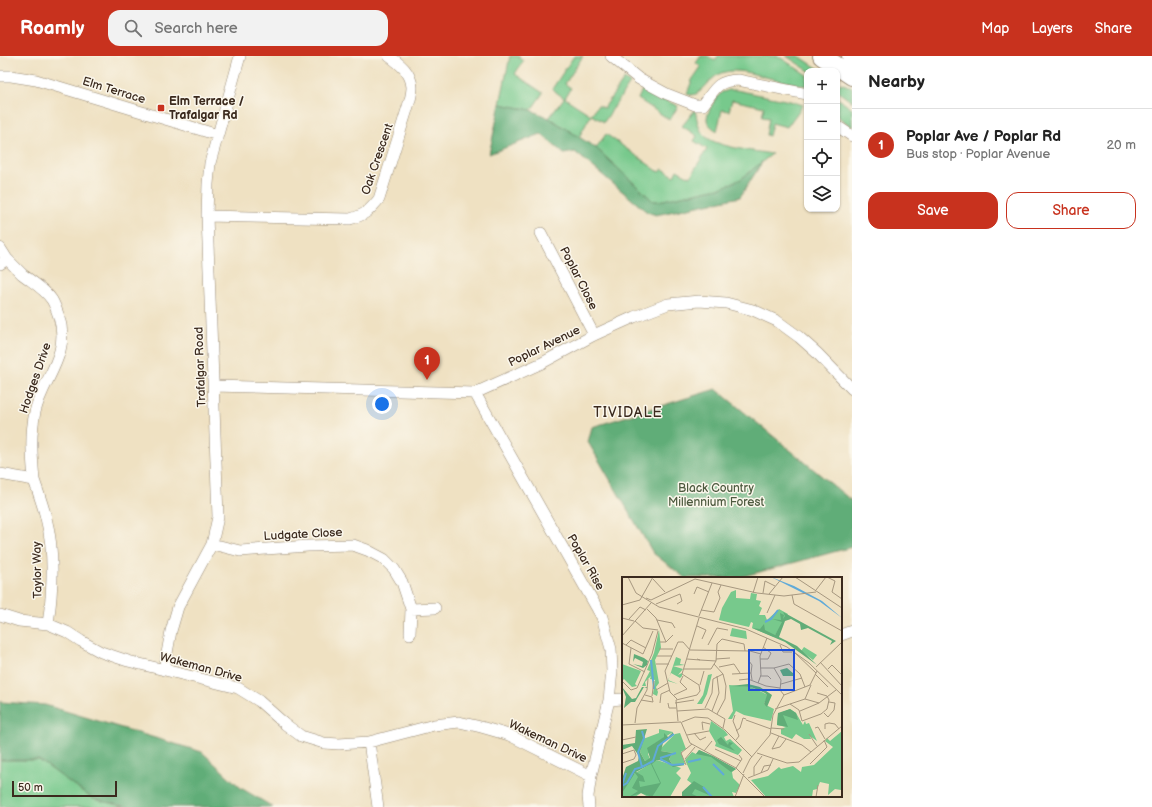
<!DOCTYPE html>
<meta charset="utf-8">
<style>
body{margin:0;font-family:"Balsamiq Sans",sans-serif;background:#f2f2f2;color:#222}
.controls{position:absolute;right:12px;top:12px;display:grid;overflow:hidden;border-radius:8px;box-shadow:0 1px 3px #0004}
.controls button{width:36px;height:36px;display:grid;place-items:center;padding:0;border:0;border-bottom:1px solid #e0e0e0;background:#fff;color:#222;font:20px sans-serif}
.scale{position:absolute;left:12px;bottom:10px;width:105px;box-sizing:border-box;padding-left:4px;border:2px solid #3b2a1e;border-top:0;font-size:11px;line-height:14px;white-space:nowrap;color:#3b2a1e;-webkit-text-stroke:3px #fbf7ec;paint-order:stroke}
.you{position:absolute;left:382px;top:348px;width:14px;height:14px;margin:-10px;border:3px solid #fff;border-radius:50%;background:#1a73e8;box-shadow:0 0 0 6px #1a73e833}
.badge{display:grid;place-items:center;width:26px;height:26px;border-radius:50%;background:#c8321e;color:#fff;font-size:13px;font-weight:700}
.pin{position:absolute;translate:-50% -33px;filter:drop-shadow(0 1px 2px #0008)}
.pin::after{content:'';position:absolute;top:21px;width:14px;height:12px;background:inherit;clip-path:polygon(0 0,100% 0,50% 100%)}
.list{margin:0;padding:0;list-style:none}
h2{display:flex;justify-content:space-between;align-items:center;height:52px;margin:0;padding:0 16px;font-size:17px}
h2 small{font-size:13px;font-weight:400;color:#767676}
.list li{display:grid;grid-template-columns:26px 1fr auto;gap:12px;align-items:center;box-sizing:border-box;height:72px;padding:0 16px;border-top:1px solid #e0e0e0}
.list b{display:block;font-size:15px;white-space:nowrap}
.list p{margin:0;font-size:13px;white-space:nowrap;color:#767676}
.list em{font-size:13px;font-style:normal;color:#767676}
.actions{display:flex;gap:8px;padding:12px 16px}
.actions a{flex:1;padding:9px 0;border:1px solid #c8321e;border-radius:12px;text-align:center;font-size:14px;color:#c8321e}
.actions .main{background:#c8321e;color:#fff}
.icon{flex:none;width:22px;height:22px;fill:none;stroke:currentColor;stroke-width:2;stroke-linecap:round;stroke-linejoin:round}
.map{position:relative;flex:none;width:852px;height:751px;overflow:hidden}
header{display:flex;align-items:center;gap:24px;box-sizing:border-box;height:56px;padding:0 20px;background:#c8321e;color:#fff}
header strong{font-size:19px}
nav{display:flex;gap:22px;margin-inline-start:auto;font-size:14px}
.search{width:280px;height:36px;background:#f2f2f2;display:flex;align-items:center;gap:10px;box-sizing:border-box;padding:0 14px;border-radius:12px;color:#767676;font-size:15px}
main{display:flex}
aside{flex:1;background:#fff}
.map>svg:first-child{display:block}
.green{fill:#77c98c;stroke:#597a55}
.forest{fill:#61ad78;stroke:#4e6c4b}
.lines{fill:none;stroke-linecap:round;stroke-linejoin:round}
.minor-casing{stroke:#958670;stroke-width:12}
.trunk-casing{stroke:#958670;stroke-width:20}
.minor{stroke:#fff;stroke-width:11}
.trunk{stroke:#fff;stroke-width:18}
.poi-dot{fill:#c8321e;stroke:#fbf7ec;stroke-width:1.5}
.labels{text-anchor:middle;stroke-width:3;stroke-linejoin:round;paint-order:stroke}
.street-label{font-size:12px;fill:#3b2a1e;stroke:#fbf7ec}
.poi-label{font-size:12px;font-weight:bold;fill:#3b2a1e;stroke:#fbf7ec;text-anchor:start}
.park-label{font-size:12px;fill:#4d5a3f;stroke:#fbf7ec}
.quarter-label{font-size:14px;letter-spacing:1px;fill:#3b2a1e;stroke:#fbf7ec}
.inset-river{fill:none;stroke:#60aad8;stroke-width:2}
.inset-road{fill:none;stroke:#a79880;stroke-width:1}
.view{fill:#1d4ed8;fill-opacity:0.15;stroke:#1d4ed8;stroke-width:2}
.inset-edge{fill:none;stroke:#3b2a1e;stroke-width:2}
</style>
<header>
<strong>Roamly</strong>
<div class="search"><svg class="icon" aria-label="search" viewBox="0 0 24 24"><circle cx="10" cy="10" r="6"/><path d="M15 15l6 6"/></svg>Search here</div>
<nav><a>Map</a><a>Layers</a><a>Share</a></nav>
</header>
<main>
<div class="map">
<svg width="852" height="751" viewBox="0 0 852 751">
<rect width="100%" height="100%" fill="#fbf7ec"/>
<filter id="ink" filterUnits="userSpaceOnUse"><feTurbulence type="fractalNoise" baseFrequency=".025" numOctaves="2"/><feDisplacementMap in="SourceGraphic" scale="8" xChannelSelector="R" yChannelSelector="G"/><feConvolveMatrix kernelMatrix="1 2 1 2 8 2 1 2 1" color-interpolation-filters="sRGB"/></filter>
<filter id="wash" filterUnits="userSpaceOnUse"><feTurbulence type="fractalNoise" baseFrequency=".012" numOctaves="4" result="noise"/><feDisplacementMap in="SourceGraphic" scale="16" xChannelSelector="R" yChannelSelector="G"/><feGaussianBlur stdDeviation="0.9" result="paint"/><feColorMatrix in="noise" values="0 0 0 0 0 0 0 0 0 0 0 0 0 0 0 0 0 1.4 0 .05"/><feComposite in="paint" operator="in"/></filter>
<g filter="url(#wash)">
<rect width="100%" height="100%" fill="#efe1c2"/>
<!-- green -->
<path class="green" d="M510 0H520L519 2 523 5 515 18 543 37 531 54 500 48Z
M574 0H583L565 28 571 32 565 42 591 59 598 49 604 52 624 23 630 27 604 66 591 59 579 81 549 62 564 42 552 33Z
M701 0H708L715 5 718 0H778L807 19V30C792 27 777 24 761 20 750 17 737 13 725 16 708 19 702 44 687 38L692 24 701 11 696 7Z
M786 0H799L822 15H809Z
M842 27 852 32V46L837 35V29Z
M642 34 678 50 670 64 638 43Z
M728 34H736L790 45 803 49 787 71 772 67 769 80 766 79 769 62 762 61 764 51 732 44 729 55 722 54 717 75C713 72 709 70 707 64 706 57 717 40 722 36 723 36 727 35 728 34Z
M837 42 852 53V71L837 60Z
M695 54C697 62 698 72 703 78 713 91 755 95 772 98L741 123 723 131 659 145H653L596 92 606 78 659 116 663 113 674 120 677 114 690 121 707 93 694 85 697 80 682 70Z
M0 704H39L93 743 128 751H0Z"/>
<!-- forest -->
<path class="forest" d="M500 48 531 54 549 62 579 81 596 92 653 145H659L723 131 741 123 763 105 740 141 656 159 647 156 575 96 564 98 541 78 489 98Z
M716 333 852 445V491L737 522H685L653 497 588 386 592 371Z
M0 646 45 649 202 696 241 732 273 751H128L93 743 39 704H0Z"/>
</g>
<g filter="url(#ink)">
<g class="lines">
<!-- minor casing -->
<g class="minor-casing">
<path id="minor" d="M611 0 639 23 667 38 695 49H703C715 33 716 25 738 24L807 38
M0 20H11L36 24 218 79
M837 70 852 80
M207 160 350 163C365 159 369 155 379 143L410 44C411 40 412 35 412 31 411 16 400 8 389 0
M541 177 594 279
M0 192 7 203 0 208
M7 203C12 208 17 213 22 218 32 226 45 233 52 244 55 249 57 255 59 261 71 299 43 322 35 356 30 379 32 401 34 424
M214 330 475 337 542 307 594 279 634 261 668 248 699 245 726 247 753 254 777 265 799 281 817 297 852 333
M475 337 602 561 611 593 612 615 609 644 591 720 588 740 589 751
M0 418 34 424C38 436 43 449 46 462 55 496 53 533 48 568
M212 488 240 495 308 490 353 489 367 494 384 503 394 513 402 526 411 553
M0 559 19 565 48 568 67 576 81 585 101 596 128 605 238 632 259 645 285 668 301 680 324 687 339 688 369 686 434 669 459 666 481 671 509 679 591 720
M410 578 411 553 435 552
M841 579 852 575
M164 614 171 575 178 551 212 488 218 461 207 160 208 128 210 107 240 0
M609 644 623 643
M369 686 378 751"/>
</g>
<!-- trunk casing -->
<g class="trunk-casing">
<path id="trunk" d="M822 0 852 20
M851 0 852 1"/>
</g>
<!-- minor -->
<use href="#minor" class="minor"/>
<!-- trunk -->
<use href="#trunk" class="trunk"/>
</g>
</g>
<!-- markers -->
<rect class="poi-dot" x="157" y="48" width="8" height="8" rx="2"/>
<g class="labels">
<!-- street labels -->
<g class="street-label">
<text transform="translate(114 34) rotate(17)" y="4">Elm Terrace</text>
<text transform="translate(377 103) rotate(-71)" y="4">Oak Crescent</text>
<text transform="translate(579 222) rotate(63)" y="4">Poplar Close</text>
<text transform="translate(544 290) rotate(-26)" y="4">Poplar Avenue</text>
<text transform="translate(200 311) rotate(-92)" y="4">Trafalgar Road</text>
<text transform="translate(35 322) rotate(-71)" y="4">Hodges Drive</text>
<text transform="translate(303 478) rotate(-3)" y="4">Ludgate Close</text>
<text transform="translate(586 506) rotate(60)" y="4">Poplar Rise</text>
<text transform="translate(37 514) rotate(-91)" y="4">Taylor Way</text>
<text transform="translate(201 611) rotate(15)" y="4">Wakeman Drive</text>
<text transform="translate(548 685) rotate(25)" y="4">Wakeman Drive</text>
</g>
<!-- poi labels -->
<g class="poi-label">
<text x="169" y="49">Elm Terrace /<tspan x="169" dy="14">Trafalgar Rd</tspan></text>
</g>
<!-- park labels -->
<g class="park-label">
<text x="716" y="436">Black Country<tspan x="716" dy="14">Millennium Forest</tspan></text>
</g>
<!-- quarter labels -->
<g class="quarter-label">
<text x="628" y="361">TIVIDALE</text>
</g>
</g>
<!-- overview -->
<g transform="translate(622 521)">
<rect width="220" height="220" fill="#efe1c2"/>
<path d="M114 13V21L128 22 129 16 135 17 134 23 139 24 137 29 140 31 137 38H143L145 43 157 32 166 37 152 60 130 51 131 46 129 45 127 50 97 43 100 31 109 15ZM110 51 124 54 125 62 108 59ZM37 53 39 71 33 83 37 106 34 110 36 115 35 119 31 117 33 103 28 102 29 99 23 105 24 109H20L28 94 25 93 32 76ZM182 70 195 78 191 83 179 74ZM54 80 59 82 58 87 63 88 51 89 61 92 56 98 60 96V99L58 101 49 96 46 103 56 107 46 104ZM0 87 19 94 13 107 15 109 10 110 2 102 0 104ZM90 97 85 117 80 127H75L81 118 86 98ZM107 108 129 110 146 118 142 127 152 132 149 144 122 138 114 134 110 142H106L111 134ZM168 132 174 136 181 148 183 144 184 147 187 146 195 164 188 159 189 162H182L174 157 170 162 159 157V152L164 150 155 148 156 137ZM89 144 103 154 106 158 102 160 104 164 108 162 120 173 116 178 93 169 94 166 87 154ZM37 152 51 155 32 167 26 177 28 182 23 184 18 175 21 162 37 156ZM220 154 219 213 213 212 206 218 207 207 198 205 195 212 191 213 190 220H144L129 203 146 199 157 190 159 192 171 189 179 195 180 190 192 188 211 170 203 164 205 161 208 164ZM58 156 64 172 59 175 63 187H50L47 182 51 176 39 174V171L53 157ZM77 173 114 192 110 195 111 201 118 208 114 216 110 215 112 220H69L72 208 65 203 69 196 63 183 70 175 74 177ZM35 183 59 191 54 196 59 201 48 220H26L19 216 13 220H0V210L10 198Z" fill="#77c98c"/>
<path d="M161 35 214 64 208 68 210 64 186 51 179 53 178 47 169 42 163 44 157 60 175 69 195 88 163 65 130 51 138 52 142 47 143 53 153 58 160 45 150 42 159 43 158 36 162 38 161 42 163 39ZM12 77 22 81 26 84 25 88 21 91 11 87 20 89 21 85 13 81 11 85ZM165 91 172 97 173 99H161L158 93ZM126 107 138 110 150 118 145 130 142 127 145 118 143 116 129 110 109 109ZM0 110 10 122 14 121 20 110H25V111L22 110 13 125H9L2 131 4 120ZM168 132 174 136 176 143 161 138 166 150 155 148 156 136ZM25 152 18 175 23 184 28 181 25 171 42 160V156L46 160 51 155V158L41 166 39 174 51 176 47 182 50 187 63 188 51 190 44 184 35 183 30 187 39 206 30 220 19 216 7 220 16 214 10 211 16 200 13 196 0 216V202L4 190 16 184 17 179 10 169 0 173V168L13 166 14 153ZM29 187 38 206 18 210 17 204 23 205 21 199 14 195ZM99 160 106 168 107 165 111 166 108 169 113 174 97 167 95 163ZM77 173 91 179 114 192 109 195 89 180 74 177ZM72 204 82 210 89 219 73 212 70 217 77 220H60V215Z" fill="#61ad78" fill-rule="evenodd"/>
<path d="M149 0 172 9 200 24 220 41 197 24Z" fill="#60aad8"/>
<path class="inset-river" d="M143 45 149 42 156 33M29 83 32 112M38 181 54 176M38 182 50 188 62 187M66 185 79 182M91 187 102 198M20 190 31 184 36 169 52 157M0 208 4 196M0 209 5 206 13 192 20 190 16 175 22 161 20 154M81 210 90 220"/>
<path class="inset-road" d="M6 0 14 16 37 30 124 52 165 70 187 86 220 118M173 0 220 31M205 0 213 4 210 15 220 22M31 2 43 15M194 13 204 0M131 16 136 0M141 16 143 4 153 9M72 17 75 10 87 15M147 17 161 0M170 18 172 27 220 54M24 21 29 23 73 2 135 16 162 19 194 15M34 27 58 17 60 24 55 27M0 28 18 23 31 0M25 32 34 41 44 65M79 33 92 35 98 21 96 15 99 8M145 36 153 18M77 39 90 6M0 41 12 44M7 42 18 30 24 33M35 43 50 46 53 51M13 44 21 51 36 53M75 49 84 53 80 62M0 59 29 26M38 65H44L51 58M0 66 21 77 31 54M4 68 9 63 24 71M86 68 95 51 106 53M158 68 161 75H170M37 72H51M68 73 128 74 139 77M171 74 194 96M35 79H50M65 82 78 83 75 82M94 82 108 81M138 82H146L149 76 141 70M78 83 94 84M127 84 130 88 129 96M198 85 220 109M7 87 23 95M7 87 9 71M34 87H47M92 87 101 97 104 109 103 122 95 137M97 90 112 87 118 96M194 90 220 65M138 91H152L167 87 178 97 183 110M152 91 159 103 158 113 162 118M62 92H89L94 84 95 67 100 62 122 67 123 74M206 92 210 88 220 98M110 97 129 96 130 103M193 97 206 110M138 99H146L149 102M117 103 126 102 144 109 158 111M0 104 9 113 15 111 30 77 36 54M136 106 139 98 138 79 145 61M159 107 180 101M78 108 82 94M34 113 46 106M52 118 65 112 58 105 61 99M30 119 32 104M55 122 48 115 43 94 56 65H61L68 73M183 122 189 108M183 122 197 126M19 123 31 125 30 120 23 118M38 126 39 117 48 113M46 126 47 131H54M53 126 72 123M168 127 177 133 180 144 199 137 205 132 207 123 205 119 195 116M83 131 90 116 91 102 101 97M153 132 183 122M55 134 86 132 103 142 101 151M90 134 97 116 95 99M178 134 197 126 214 113M202 136 206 140 212 133 213 126 207 125M113 138 111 144 117 159 114 163M124 143 149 152M56 144 54 123 75 118 78 114 77 108 60 97 77 41M60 145 73 140 86 141 103 153 130 180M13 146 15 131 25 113 26 102M0 148 59 145 68 166 114 191 143 220M149 151 162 152M193 151 196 150 203 162M203 152V147L207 146 213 147 217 152M81 153 80 145 88 147M114 154 118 151 121 141 124 142M72 156 78 163 84 160M149 156 180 168 189 175M187 157 195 169M65 158 87 154M157 159 150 172 158 170 164 162M0 163 14 160M93 172 119 184M82 174 90 164M135 176 165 186 177 185 220 149M0 177 12 173 14 178 12 182 0 186M63 182 73 170M188 187 205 170 202 163M64 188 59 176 70 167M114 191 120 182 117 178M121 196 128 182 148 158 151 138 162 118 188 108 195 94M139 196 142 189 149 188M132 198V190L140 179M126 201 146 193 151 182M113 220 122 197M194 220 196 208"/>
<path class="view" d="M127 73H172V113H127Z"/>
<rect width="220" height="220" class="inset-edge"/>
</g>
</svg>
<div class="controls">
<button>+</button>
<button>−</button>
<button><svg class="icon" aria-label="locate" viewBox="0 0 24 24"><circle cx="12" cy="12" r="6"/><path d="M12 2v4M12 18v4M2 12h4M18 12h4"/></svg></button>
<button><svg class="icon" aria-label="layers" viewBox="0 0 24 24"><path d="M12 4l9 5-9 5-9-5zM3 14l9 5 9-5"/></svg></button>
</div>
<div class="scale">50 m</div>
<div class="you"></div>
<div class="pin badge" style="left:427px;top:324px">1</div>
</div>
<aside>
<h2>Nearby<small></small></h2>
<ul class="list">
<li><span class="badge">1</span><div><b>Poplar Ave / Poplar Rd</b><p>Bus stop · Poplar Avenue</p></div><em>20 m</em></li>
</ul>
<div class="actions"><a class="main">Save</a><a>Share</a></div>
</aside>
</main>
